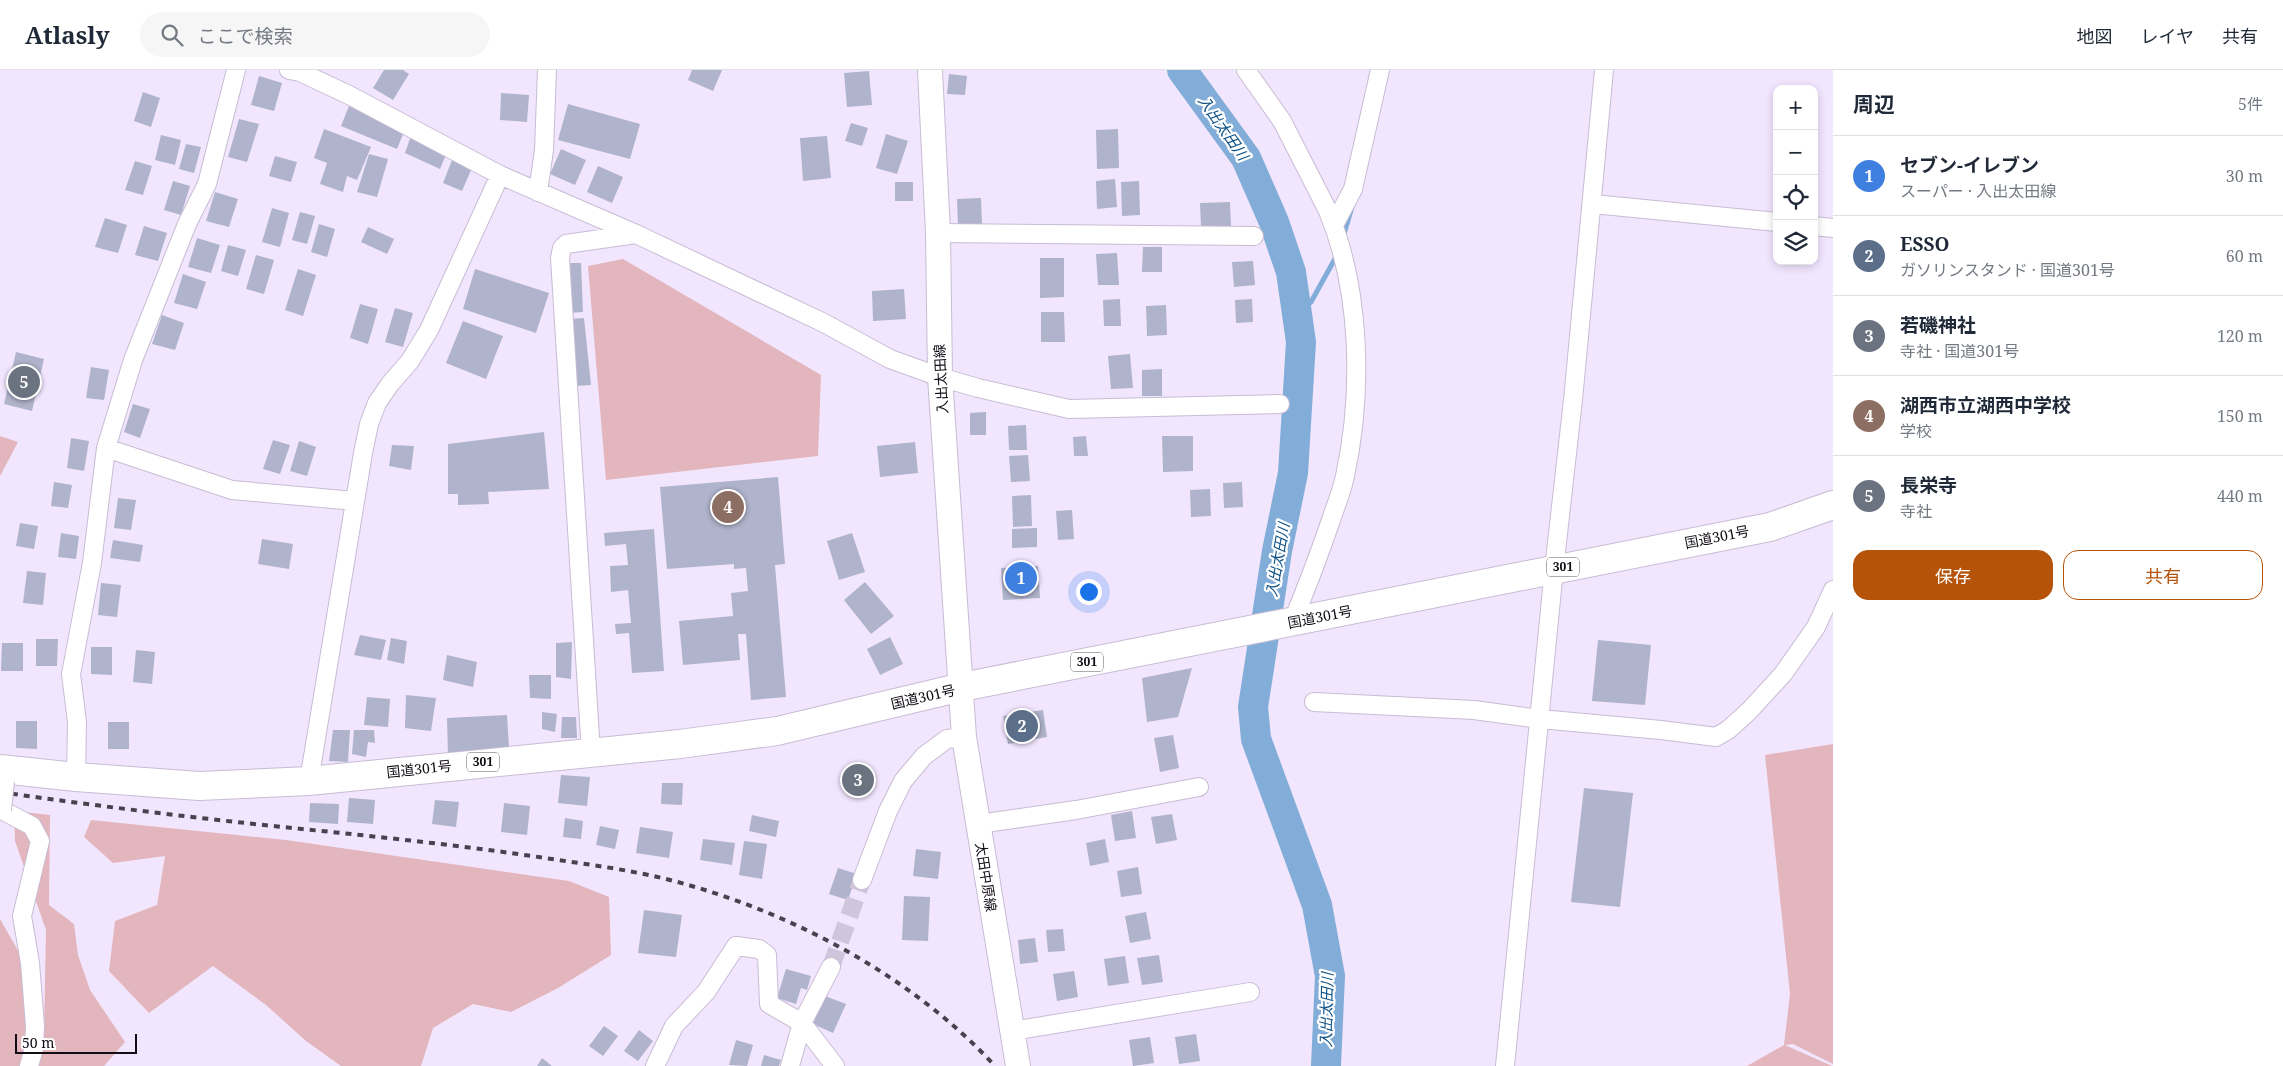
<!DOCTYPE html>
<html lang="ja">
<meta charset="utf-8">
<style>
body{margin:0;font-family:"Noto Serif","Noto Sans JP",serif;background:#f6f6f7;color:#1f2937}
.controls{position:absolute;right:15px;top:15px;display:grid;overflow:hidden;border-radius:10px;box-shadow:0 2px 8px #0003}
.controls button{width:45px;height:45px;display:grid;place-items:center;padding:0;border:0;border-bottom:1px solid #e0e1e3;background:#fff;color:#1f2937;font:25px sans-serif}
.scale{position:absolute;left:15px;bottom:12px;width:122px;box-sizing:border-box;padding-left:5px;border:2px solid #120d15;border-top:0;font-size:14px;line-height:18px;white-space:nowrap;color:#120d15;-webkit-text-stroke:4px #fff;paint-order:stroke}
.you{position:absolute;left:1088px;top:521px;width:18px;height:18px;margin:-12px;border:4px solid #fff;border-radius:50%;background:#1a73e8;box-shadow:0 0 0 8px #1a73e833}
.badge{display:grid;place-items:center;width:32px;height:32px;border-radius:50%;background:#b45309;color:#fff;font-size:16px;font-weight:700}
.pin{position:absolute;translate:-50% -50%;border:2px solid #fff;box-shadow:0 1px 5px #0006}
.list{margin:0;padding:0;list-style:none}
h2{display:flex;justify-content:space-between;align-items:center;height:65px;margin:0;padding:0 20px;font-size:21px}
h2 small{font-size:16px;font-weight:400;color:#747a83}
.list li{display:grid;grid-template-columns:32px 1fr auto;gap:15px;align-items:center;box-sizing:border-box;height:80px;padding:0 20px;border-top:1px solid #e0e1e3}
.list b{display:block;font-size:19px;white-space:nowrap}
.list p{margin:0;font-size:16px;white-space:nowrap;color:#747a83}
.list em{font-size:16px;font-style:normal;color:#747a83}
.actions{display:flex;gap:10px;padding:15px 20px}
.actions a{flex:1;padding:11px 0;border:1px solid #b45309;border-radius:15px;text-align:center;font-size:18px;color:#b45309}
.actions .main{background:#b45309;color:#fff}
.icon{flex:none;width:28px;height:28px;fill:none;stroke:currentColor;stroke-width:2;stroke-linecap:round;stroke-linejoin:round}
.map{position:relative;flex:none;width:1833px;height:996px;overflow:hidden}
header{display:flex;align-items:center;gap:30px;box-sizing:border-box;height:70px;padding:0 25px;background:#fff;border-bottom:1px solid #e0e1e3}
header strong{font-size:24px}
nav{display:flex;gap:28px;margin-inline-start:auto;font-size:18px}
.search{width:350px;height:45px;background:#f6f6f7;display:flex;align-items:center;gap:12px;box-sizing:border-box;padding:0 18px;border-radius:28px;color:#747a83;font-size:19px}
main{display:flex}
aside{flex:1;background:#fff}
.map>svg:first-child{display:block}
.green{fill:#e3b5bc}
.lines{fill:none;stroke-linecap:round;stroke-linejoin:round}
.stream{stroke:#82add8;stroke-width:5}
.river{stroke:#82add8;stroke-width:30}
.building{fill:#afb3cb}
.minor-tunnel{stroke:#d0c5db;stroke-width:18;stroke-dasharray:18 9;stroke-linecap:butt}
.minor-casing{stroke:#c8bcd3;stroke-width:20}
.secondary-casing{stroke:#c8bcd3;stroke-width:26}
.trunk-casing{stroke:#c8bcd3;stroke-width:30}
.minor{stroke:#fff;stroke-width:18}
.secondary{stroke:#fff;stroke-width:24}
.trunk{stroke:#fff;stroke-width:28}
.rail{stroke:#49424e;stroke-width:4;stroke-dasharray:6 6;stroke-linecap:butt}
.minor-bridge-casing{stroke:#c8bcd3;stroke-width:20;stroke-linecap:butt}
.minor-bridge{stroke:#fff;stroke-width:18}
.labels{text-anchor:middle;stroke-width:4.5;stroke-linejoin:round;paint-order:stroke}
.shield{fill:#fff;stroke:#59565b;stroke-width:1}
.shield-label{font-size:12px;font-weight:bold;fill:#120d15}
.street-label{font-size:14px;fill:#120d15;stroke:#fff}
.water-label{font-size:15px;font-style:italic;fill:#0d5186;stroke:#fff}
</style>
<header>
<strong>Atlasly</strong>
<div class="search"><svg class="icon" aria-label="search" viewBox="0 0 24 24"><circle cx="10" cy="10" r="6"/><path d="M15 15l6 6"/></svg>ここで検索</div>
<nav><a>地図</a><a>レイヤ</a><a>共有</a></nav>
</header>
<main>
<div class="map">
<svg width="1833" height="996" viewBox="0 0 1833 996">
<rect width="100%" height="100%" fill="#f2e6fe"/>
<!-- green -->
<path class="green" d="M623 189 821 305 818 386 606 410 588 196Z
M0 366 18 372 0 406Z
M1833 674V994L1793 974 1785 975 1832 996H1747L1784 975 1790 924 1765 685Z
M14 741 50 745 49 835 74 854 78 885 90 920 125 972 104 996H32L44 961 46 860 15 771Z
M91 750 286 770 569 811 609 827 611 885 558 918 511 942 473 934 433 958 421 996H341L306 971 266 935 213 896 149 943 109 901 115 851 157 835 165 786 113 793 84 767Z
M0 849 20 884 32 952 20 996H0Z"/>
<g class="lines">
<!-- stream -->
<path class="stream" d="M1343 167 1352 137
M1297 244 1311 232 1337 185"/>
<!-- river -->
<path class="river" d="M1182 0 1246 88 1274 152 1291 202 1301 272 1293 403 1277 481 1253 637 1256 669 1317 835 1330 906 1326 996"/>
</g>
<!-- building -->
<path class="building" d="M384 0H403L409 4 393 30 373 18Z
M692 0H722L713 21 688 10Z
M869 1 872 35 847 37 844 3Z
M949 4 967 6 965 25 947 24Z
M259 6 282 13 274 41 251 35Z
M143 22 160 28 151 57 134 51Z
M501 23 529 25 527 52 500 50Z
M568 34 640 54 630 89 558 70Z
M349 36 405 59 397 79 341 56Z
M239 49 259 54 247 92 228 87Z
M851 53 868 58 862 76 845 71Z
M324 59 371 77 357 110 347 106 343 122 320 114 327 93 314 88Z
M1118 59 1119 98 1097 99 1096 60Z
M412 63 448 80 440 99 405 83Z
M886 64 908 71 897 104 876 98Z
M161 65 181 70 175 95 155 90Z
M827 66 831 108 803 111 800 68Z
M186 74 201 77 194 103 179 99Z
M561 79 586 90 575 115 550 104Z
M369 84 388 89 377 127 357 122Z
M454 85 474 93 462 121 443 113Z
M275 86 297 92 291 112 269 106Z
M135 91 152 96 143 125 125 120Z
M598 96 623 107 612 133 587 122Z
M1115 109 1117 137 1097 139 1096 111Z
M173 111 190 116 181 145 164 140Z
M1139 111 1140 145 1122 146 1121 112Z
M895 112H913V131H895Z
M215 122 238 129 229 157 206 151Z
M981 128 982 155 958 156 957 129Z
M1230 132 1231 156 1201 157 1200 133Z
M272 138 289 143 280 177 262 172Z
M300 142 315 146 307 174 292 170Z
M105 148 127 155 118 183 95 177Z
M319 154 335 159 327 187 311 182Z
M144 156 167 163 158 191 135 185Z
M368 157 394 169 387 184 361 172Z
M197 168 220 175 211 203 188 197Z
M228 175 246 180 238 206 221 201Z
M1143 177H1162V202H1142Z
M1117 183 1119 215H1098L1096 184Z
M256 185 274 190 264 224 246 219Z
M1040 188H1064V227L1040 228Z
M1253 191 1255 215 1234 217 1232 192Z
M567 193H581L583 242 569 243Z
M298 199 316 205 303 246 285 240Z
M475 199 549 223 536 263 463 239Z
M183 204 206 212 197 239 174 233Z
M904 219 906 249 873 251 872 221Z
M1120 229 1121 256H1104L1103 230Z
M1252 229 1253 252 1236 253 1235 230Z
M360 234 378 239 368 274 350 268Z
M1166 235 1167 265 1147 266 1146 236Z
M395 238 413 243 403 277 385 272Z
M1041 242H1064L1065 272H1041Z
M162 245 184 253 175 280 152 274Z
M584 248 591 315 576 316 569 249Z
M463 251 503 266 486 309 446 293Z
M16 282 44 289 32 341 4 334Z
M1130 284 1133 318 1111 319 1108 286Z
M91 297 109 300 104 330 86 328Z
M1162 299V326H1142V300Z
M133 334 150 339 140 368 124 362Z
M986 342V365H970V343Z
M1026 355 1027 380H1009L1008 356Z
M544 362 549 419 488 422 489 434 458 435V424H448V374Z
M1086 366 1088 386H1074L1073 367Z
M1162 366H1193V401L1163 402Z
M71 368 89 371 84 401 67 398Z
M273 370 290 375 280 404 263 399Z
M299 371 316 377 307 406 290 401Z
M915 372 918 403 880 407 877 376Z
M392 375 414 376 411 400 389 396Z
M1028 385 1030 411 1011 412 1009 386Z
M778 407 785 494 775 495 786 627 751 630 746 564H738L740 590 683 595 679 551 733 546 731 523 748 521 746 498 734 499V494L667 499 660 417Z
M54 412 72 415 68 438 51 436Z
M1242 412 1243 437 1224 438 1223 413Z
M1210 419 1211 446 1191 447 1190 420Z
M1031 425 1032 456 1013 457 1012 426Z
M118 428 136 430 131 460 114 458Z
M1072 440 1074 469 1058 470 1056 441Z
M20 453 38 456 34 479 16 476Z
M1037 458V477L1012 478V459Z
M654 459 664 601 632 603 629 563 616 564 615 554 631 553 628 520 611 522 610 496 628 495 626 474 605 476 604 463Z
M61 463 79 466 76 489 58 487Z
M852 463 865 502 839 510 827 471Z
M262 469 293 474 289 499 258 494Z
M113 470 143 475 140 492 110 488Z
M1038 496 1040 528 1003 530 1001 498Z
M27 501 46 503 43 535 23 533Z
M865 512 894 546 871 564 844 530Z
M101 513 121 515 117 547 98 545Z
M360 565 386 570 381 590 354 585Z
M890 567 903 594 880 605 867 579Z
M391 568 407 571 404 594 387 590Z
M36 569H58L57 596H36Z
M1598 570 1651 575 1645 635 1592 631Z
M572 572 571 609 556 607V573Z
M2 573H23V601H1Z
M91 577H112V605L91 604Z
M136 580 155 582 152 614 133 612Z
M447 585 477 592 473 617 443 610Z
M1192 598 1178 647 1147 652 1142 608Z
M529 605H551V629L530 628Z
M406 625 436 628 431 661 405 658Z
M367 627 390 629 388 657 364 655Z
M1043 640 1047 667 1008 674 1003 646Z
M542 642 557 644 555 662 542 659Z
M507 645 509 678 448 685 447 648Z
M562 647H576L577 668H561Z
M16 651H37V679L16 678Z
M108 652H129V679H108Z
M333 660H350L348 692 329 691Z
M354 660H374L375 673 368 672 366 687 352 684Z
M1173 665 1179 698 1160 702 1154 668Z
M561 705 590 707 587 736 558 733Z
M662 713H683L682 735 661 734Z
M1584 718 1633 723 1620 837 1571 832Z
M349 728 375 730 373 754 347 752Z
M435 730 459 732 456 757 432 754Z
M310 733 339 734 338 754 309 752Z
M504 733 530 736 527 765 501 762Z
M1132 741 1136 768 1115 771 1111 745Z
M1172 744 1177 770 1156 774 1151 747Z
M752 745 779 751 776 767 749 761Z
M565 748 583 751 581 769 563 767Z
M600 756 619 760 615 779 596 775Z
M640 757 673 762 669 788 636 783Z
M703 769 735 773 732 795 700 790Z
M1105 769 1109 792 1090 796 1086 773Z
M744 771 767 774 762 809 739 805Z
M916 779 941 782 938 809 913 806Z
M1138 797 1142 824 1121 827 1117 801Z
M838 798 857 804 848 830 829 824Z
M904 826 930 827 928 871 902 870Z
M644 840 682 845 676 887 638 883Z
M1146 842 1151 869 1130 873 1125 846Z
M1063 859 1065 881 1048 882 1046 860Z
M1035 868 1038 892 1020 894 1018 870Z
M1159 885 1163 912 1142 915 1137 888Z
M1125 886 1129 913 1108 916 1104 889Z
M786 899 811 906 807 920 801 918 796 934 777 928Z
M1074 901 1078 927 1057 931 1053 904Z
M825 926 846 934 833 963 813 954Z
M604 956 618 966 603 986 589 976Z
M639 960 653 971 638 991 624 981Z
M1196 964 1200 991 1179 994 1175 967Z
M1150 967 1154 993 1133 996 1129 970Z
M736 970 753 975 747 996 729 995Z
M764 985 781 990 779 996H761Z
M542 988 552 996H537Z"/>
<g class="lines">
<!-- minor-tunnel -->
<path class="minor-tunnel" d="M831 897 862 810"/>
<!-- minor casing -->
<g class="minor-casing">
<path id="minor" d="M289 0 300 2 349 25 500 105 636 164 824 253 890 289 940 307 978 318 1069 339 1280 334
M1246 0 1282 51 1328 141C1361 221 1363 322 1345 406 1342 421 1336 435 1331 450 1319 485 1306 519 1292 553
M538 122 544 80 547 0
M1593 134 1777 152
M1334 155 1353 119 1380 0
M1814 156 1833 158
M938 163 1254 166
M106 378 232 420 355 431
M1314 632 1474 640 1540 649 1661 660 1716 667 1728 660 1749 641 1783 604 1816 557 1833 520
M591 683 560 188 562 178 566 174 636 164
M76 707 77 652 71 604 92 493 106 378 133 290 187 154 207 114 236 0
M309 711 363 383 369 354 377 333 390 314 410 291 429 260 500 105
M2 740 32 756 40 771 22 846 30 893 35 956 34 978 29 996
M978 754 1076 740 1199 717
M862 810 888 741 903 711 924 686 947 669 964 667
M1012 961 1250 922
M655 996 674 956 706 922 736 876 759 879 767 885 769 934 802 953 835 996
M790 996 802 953 831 897
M1505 996 1554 499 1573 330 1604 0"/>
</g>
<!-- secondary casing -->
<g class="secondary-casing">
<path id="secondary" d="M930 0 938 163 940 307 964 667 1018 996"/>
</g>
<!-- trunk casing -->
<g class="trunk-casing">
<path id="trunk" d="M0 699 76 707 199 716 309 711 680 674 777 661 962 617 1770 457 1833 435"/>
</g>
<!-- minor -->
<use href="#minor" class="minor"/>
<!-- secondary -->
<use href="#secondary" class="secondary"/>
<!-- trunk -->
<use href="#trunk" class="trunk"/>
<!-- rail -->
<path class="rail" d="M0 722C110 738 221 751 332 762 407 770 482 778 558 790 593 795 628 800 662 808 784 838 909 903 995 996"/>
<!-- minor-bridge casing -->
<g class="minor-bridge-casing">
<path id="minor-bridge" d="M2 740 5 711"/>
</g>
<!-- minor-bridge -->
<use href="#minor-bridge" class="minor-bridge"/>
</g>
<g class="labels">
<!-- shield labels -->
<g class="shield">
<rect x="1547" y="487.5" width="32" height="19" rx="4"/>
<rect x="1071" y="582.5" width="32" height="19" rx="4"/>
<rect x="467" y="682.5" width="32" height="19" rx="4"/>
</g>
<g class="shield-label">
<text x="1563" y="501">301</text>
<text x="1087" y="596">301</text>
<text x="483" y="696">301</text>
</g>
<!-- street labels -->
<g class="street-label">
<text transform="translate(941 309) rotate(-93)" y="5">入出太田線</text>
<text transform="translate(1717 467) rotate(-11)" y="5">国道301号</text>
<text transform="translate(1320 547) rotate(-11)" y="5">国道301号</text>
<text transform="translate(923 627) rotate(-13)" y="5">国道301号</text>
<text transform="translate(419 699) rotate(-6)" y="5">国道301号</text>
<text transform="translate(986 807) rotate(81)" y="5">太田中原線</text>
</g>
<!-- water labels -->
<g class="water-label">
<text transform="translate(1223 58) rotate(55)" y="5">入出太田川</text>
<text transform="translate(1278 490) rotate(-80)" y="5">入出太田川</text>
<text transform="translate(1327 940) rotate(-89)" y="5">入出太田川</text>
</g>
</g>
</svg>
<div class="controls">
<button>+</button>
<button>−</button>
<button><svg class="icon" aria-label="locate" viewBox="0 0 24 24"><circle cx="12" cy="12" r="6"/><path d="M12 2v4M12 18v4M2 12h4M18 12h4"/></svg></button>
<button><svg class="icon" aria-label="layers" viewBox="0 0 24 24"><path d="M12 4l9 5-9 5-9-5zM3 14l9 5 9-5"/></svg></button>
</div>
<div class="scale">50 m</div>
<div class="you"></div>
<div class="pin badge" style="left:1021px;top:508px;background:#3f7fe0">1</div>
<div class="pin badge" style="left:1022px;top:656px;background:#5c6f8a">2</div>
<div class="pin badge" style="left:858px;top:710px;background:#6b7280">3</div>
<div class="pin badge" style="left:728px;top:437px;background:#8d6e63">4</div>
<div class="pin badge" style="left:24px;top:312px;background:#6b7280">5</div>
</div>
<aside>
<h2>周辺<small>5件</small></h2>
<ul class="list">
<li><span class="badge" style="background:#3f7fe0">1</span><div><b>セブン-イレブン</b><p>スーパー · 入出太田線</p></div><em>30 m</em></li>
<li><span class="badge" style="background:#5c6f8a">2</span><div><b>ESSO</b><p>ガソリンスタンド · 国道301号</p></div><em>60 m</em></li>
<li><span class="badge" style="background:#6b7280">3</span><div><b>若磯神社</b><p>寺社 · 国道301号</p></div><em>120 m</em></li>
<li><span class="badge" style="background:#8d6e63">4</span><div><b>湖西市立湖西中学校</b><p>学校</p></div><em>150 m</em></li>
<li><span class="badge" style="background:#6b7280">5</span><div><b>長栄寺</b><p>寺社</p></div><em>440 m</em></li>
</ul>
<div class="actions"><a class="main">保存</a><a>共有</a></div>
</aside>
</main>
